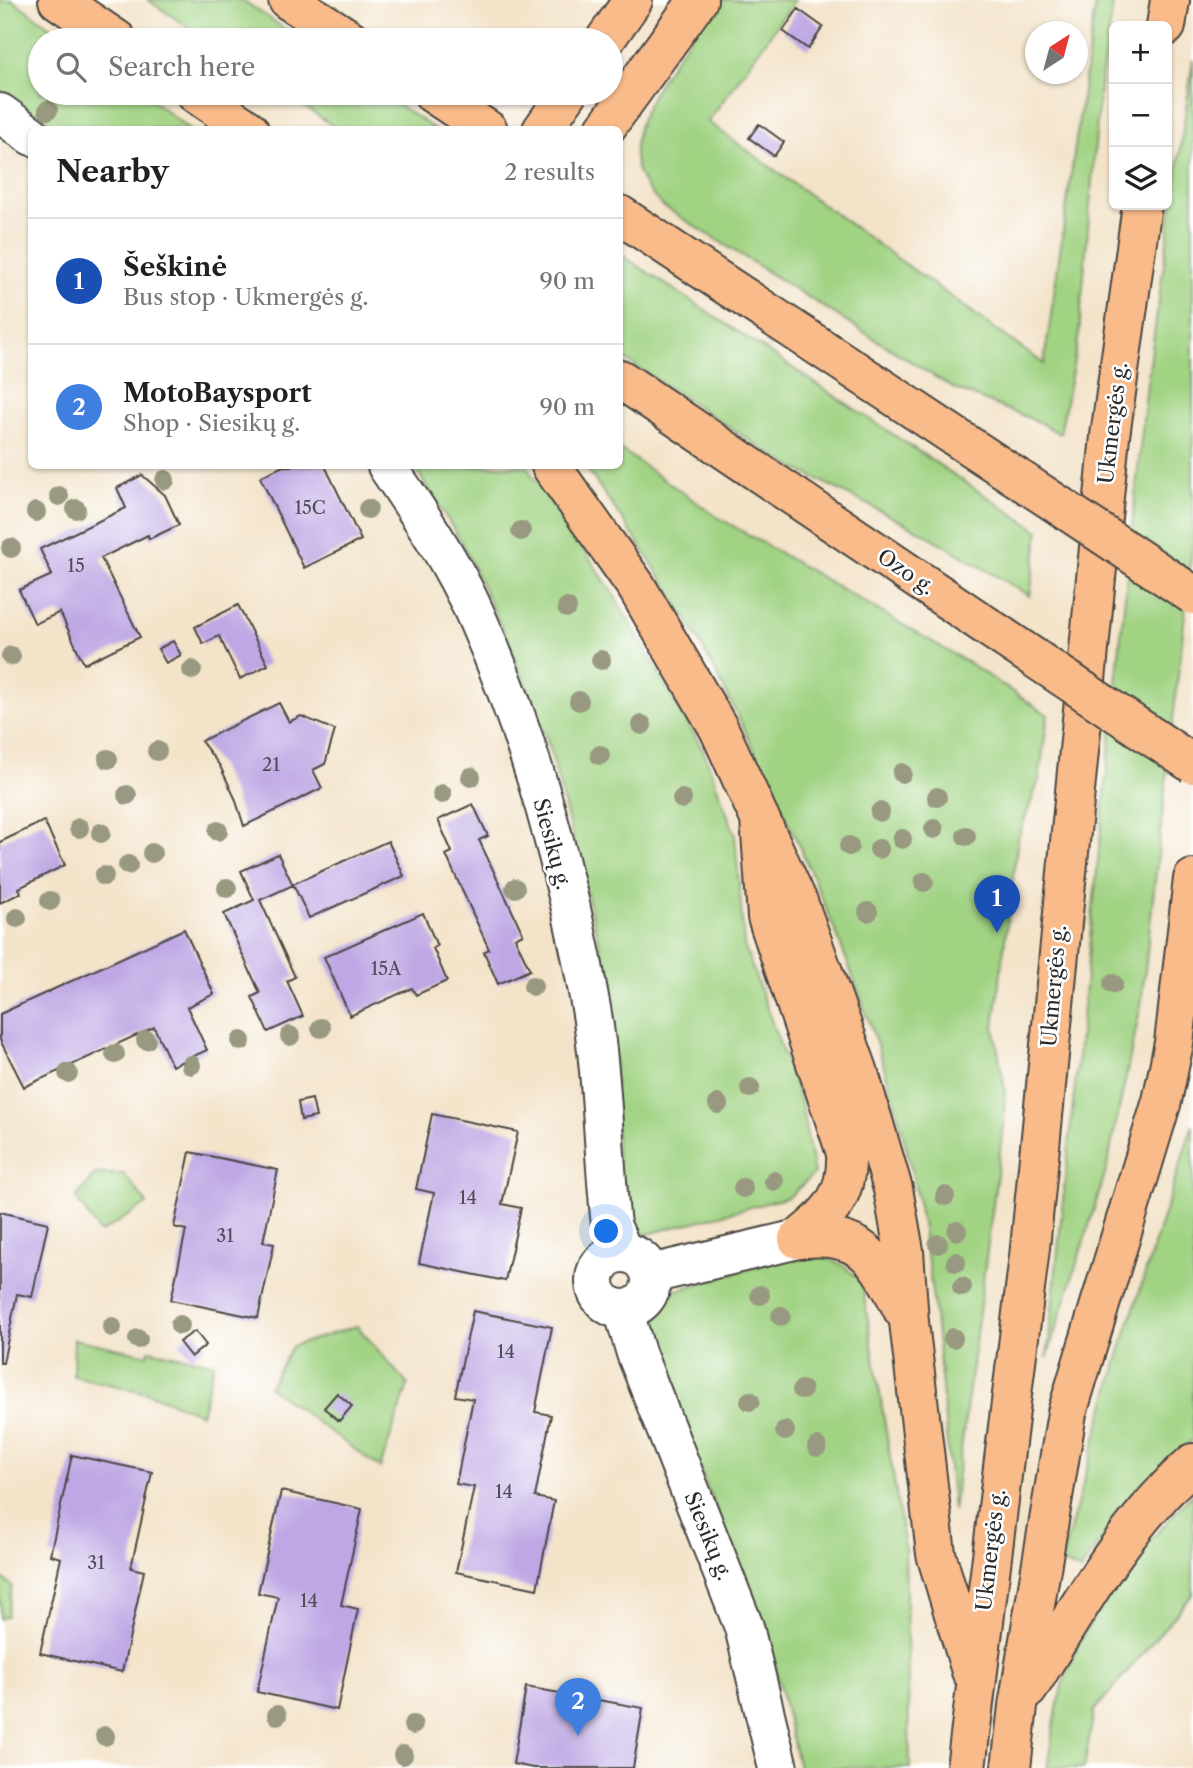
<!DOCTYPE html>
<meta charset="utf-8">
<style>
body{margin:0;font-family:"Libre Caslon Text",serif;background:#f2f2f2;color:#202124}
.controls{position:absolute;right:21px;top:21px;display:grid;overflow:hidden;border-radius:10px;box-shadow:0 2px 5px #0004}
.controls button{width:63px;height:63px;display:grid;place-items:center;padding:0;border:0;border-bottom:2px solid #e0e0e0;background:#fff;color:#202124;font:35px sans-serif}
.compass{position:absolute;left:1025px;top:21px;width:63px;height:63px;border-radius:50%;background:#fff;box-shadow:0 2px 5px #0004;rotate:36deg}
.you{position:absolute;left:607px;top:1232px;width:24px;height:24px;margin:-18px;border:5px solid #fff;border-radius:50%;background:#1a73e8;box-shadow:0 0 0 10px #1a73e833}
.badge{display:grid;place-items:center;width:46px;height:46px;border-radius:50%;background:#7c3aed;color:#fff;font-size:23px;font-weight:700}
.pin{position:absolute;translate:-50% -58px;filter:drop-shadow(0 2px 4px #0008)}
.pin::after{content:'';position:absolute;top:37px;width:24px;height:21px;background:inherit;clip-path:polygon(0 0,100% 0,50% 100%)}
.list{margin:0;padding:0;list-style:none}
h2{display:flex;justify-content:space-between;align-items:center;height:91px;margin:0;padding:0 28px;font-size:30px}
h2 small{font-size:23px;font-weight:400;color:#757577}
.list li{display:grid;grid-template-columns:46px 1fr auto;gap:21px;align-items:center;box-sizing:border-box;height:126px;padding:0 28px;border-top:2px solid #e0e0e0}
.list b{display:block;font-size:26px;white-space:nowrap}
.list p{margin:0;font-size:23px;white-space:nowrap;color:#757577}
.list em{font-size:23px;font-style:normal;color:#757577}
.icon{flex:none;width:38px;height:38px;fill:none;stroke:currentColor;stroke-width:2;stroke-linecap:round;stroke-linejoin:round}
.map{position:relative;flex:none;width:1193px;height:1768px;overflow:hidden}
.search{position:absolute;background:#fff;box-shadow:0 2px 5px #0004;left:28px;top:28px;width:595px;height:77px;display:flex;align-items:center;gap:18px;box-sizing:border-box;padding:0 24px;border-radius:38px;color:#757577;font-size:26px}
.panel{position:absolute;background:#fff;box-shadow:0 2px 5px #0004;left:28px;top:126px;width:595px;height:343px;border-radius:10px}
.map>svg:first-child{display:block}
.green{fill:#a1d383;stroke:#667f57;stroke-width:2}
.building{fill:#bea7e4}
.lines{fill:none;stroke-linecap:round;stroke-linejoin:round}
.minor-casing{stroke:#494743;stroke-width:42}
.major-casing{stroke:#494743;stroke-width:42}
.highway-casing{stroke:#494743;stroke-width:42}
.minor{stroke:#fff;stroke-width:38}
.major{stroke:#fabb8b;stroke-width:38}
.highway{stroke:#fabb8b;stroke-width:38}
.major-bridge-casing{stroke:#494743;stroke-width:42;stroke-linecap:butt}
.major-bridge{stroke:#fabb8b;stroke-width:38}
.tree{fill:#989980}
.labels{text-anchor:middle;stroke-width:5;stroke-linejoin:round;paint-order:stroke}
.number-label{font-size:18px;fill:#504a59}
.street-label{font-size:21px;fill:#2b2b2b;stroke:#fff}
</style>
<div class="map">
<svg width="1193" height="1768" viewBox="0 0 1193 1768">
<rect width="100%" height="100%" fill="#fff"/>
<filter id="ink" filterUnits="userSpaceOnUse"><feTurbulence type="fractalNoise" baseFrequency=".0143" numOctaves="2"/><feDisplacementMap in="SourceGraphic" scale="14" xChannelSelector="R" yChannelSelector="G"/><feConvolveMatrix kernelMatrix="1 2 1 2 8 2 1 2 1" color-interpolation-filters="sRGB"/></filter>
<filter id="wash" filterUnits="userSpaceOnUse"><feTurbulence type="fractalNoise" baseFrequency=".00686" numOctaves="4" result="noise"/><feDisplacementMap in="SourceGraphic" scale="28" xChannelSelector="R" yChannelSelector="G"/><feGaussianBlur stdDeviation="1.57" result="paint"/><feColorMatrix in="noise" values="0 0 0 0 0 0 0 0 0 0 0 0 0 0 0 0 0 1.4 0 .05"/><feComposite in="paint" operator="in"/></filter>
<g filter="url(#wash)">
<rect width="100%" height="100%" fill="#f3e3c9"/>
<!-- green -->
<path class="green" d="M0 0H12L69 40H40V93H143L189 129H55L0 90Z
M148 0H242L302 40H207Z
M718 0H795L708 122 1044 364 1096 0H1114L1100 86 1079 334 1060 434 1039 422 953 388 663 206C652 196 643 186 638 171 619 120 690 39 718 0Z
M1193 59V542L1141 1005 1106 1171 1047 1358 1146 391Z
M284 93H380L435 129H338Z
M620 254 1039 531 1030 596 920 531 783 462 620 356Z
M620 449 716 516 967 662 1048 715 1039 780 1018 838 994 1027 1005 1090 1004 1120 953 1511C942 1395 936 1277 910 1163 878 1025 822 889 760 762 733 706 706 649 673 597 646 552 615 509 585 466H620Z
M414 466H526L611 590 704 752 735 835 744 945 801 1103 814 1174 789 1197 644 1235 618 1193 612 994 550 748 509 643 461 541Z
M1193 1124V1439C1146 1479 1113 1517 1081 1571L1061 1562 1120 1352Z
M95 1174H124L147 1204 100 1233 76 1198Z
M799 1253C829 1258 842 1259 862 1284L905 1548 910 1768H799L771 1648 649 1340C648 1321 650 1307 665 1294Z
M357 1326 408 1385 380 1468 269 1387 292 1346Z
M74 1339 148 1355 149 1350 214 1363 201 1414 148 1393 73 1376Z
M1193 1494V1594L1094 1711 1084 1768H1047C1052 1741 1055 1710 1063 1683 1088 1609 1140 1549 1193 1494Z
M0 1575 12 1586 7 1616 0 1619Z"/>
<g id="blocks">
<!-- building -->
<path class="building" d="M798 9 823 27 808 49 783 31Z
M759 124 784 142 774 156 749 138Z
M283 466H325L361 540 304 568 260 477Z
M142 475 165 495 179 525 149 539 148 535 101 558 140 637 84 664 60 612 35 624 19 590 52 575 40 549 126 508 117 488Z
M238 605 268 665 240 679 219 636 203 644 195 627Z
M173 641 181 655 166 663 158 649Z
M279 703 289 722 301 716 335 730 325 764 313 770 322 788 244 826 235 798 220 766 201 741Z
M473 804 488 836 479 840 523 934 515 938 530 970 498 984 484 952 489 949 446 855 452 852 438 820Z
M44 821 65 865 19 888 21 893 0 903V842Z
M388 841 404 876 309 918 293 884Z
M278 854 293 885 260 900 295 977 287 981 303 1016 268 1032 252 997 260 993 224 914 254 900 241 871Z
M423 913 437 946 433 948 447 981 416 995 412 988 350 1016 324 957Z
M184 929 214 994 187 1007 207 1050 172 1066 154 1027 24 1087 0 1040V1014Z
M312 1099 316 1117 301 1120 298 1102Z
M432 1114 518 1132 502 1204 521 1208 505 1281 419 1263 434 1193 416 1189Z
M190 1152 278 1170 263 1242 274 1244 258 1318 171 1300 186 1230 174 1227Z
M0 1212 48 1223 32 1297 17 1294 3 1363H0Z
M473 1311 552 1327 535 1412 551 1415 535 1497 554 1501 537 1589 456 1572 474 1487 456 1484 473 1399 455 1396Z
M195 1331 206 1345 191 1357 179 1342Z
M337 1393 352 1406 339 1421 324 1408Z
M72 1455 152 1472 131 1568 144 1571 122 1672 40 1653 61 1558 50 1555Z
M281 1491 362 1509 341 1605 358 1609 337 1710 257 1692 278 1597 258 1593Z
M526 1687 643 1708 633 1768H533L513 1764Z"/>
</g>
</g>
<g filter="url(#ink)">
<use href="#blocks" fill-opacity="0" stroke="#494743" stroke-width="2"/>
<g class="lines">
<!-- minor casing -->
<g class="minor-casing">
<path id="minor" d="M0 113 32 136
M387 466C419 513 453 563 476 616 530 737 568 877 591 1008 603 1076 603 1155 611 1225L623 1252
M595 1281a28 28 0 1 1 56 0a28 28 0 1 1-56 0Z
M651 1274 798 1239
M623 1309 636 1353 744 1627 778 1768"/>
</g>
<!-- major casing -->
<g class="major-casing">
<path id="major" d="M58 0 117 40
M288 0 351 40
M195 93 249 130
M432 93 488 130
M620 215 1060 506
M620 379 1003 637
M551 466 636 586 719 729 760 819 767 917 846 1153C848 1195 830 1214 798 1239"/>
</g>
<!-- highway casing -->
<g class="highway-casing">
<path id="highway" d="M1166 26 1170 0
M605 40 633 0
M542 130 568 93
M604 130 698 0
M760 819 798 902 858 1070 893 1189 904 1251 909 1322 936 1554 971 1671
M798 1239C862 1231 877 1258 903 1310
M1028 1689C1077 1610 1123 1526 1193 1463
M966 1768 1030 1248 1110 436 1142 205
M1011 1768 1018 1706 1067 1413 1162 1101 1174 1043 1193 879"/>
</g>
<!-- minor -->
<use href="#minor" class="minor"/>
<!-- major -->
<use href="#major" class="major"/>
<!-- highway -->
<use href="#highway" class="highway"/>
<!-- major-bridge casing -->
<g class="major-bridge-casing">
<path id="major-bridge" d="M1060 506 1193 595
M1003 637 1193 764"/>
</g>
<!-- major-bridge -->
<use href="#major-bridge" class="major-bridge"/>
</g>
<!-- trees -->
<g class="tree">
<circle cx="48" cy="110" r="10"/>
<circle cx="165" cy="480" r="10"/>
<circle cx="59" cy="496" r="10"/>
<circle cx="76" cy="509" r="10"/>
<circle cx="368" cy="509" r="10"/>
<circle cx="36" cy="512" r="10"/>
<circle cx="521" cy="531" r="10"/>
<circle cx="11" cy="548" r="10"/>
<circle cx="567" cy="608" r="10"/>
<circle cx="11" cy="656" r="10"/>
<circle cx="601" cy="660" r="10"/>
<circle cx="192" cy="670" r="10"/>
<circle cx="579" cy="701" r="10"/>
<circle cx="642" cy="725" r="10"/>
<circle cx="157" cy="751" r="10"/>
<circle cx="600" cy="755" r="10"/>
<circle cx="108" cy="759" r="10"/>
<circle cx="902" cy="773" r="10"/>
<circle cx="471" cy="777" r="10"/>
<circle cx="442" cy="794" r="10"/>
<circle cx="127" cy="795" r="10"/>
<circle cx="937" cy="797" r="10"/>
<circle cx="682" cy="799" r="10"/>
<circle cx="880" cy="812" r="10"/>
<circle cx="79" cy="828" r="10"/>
<circle cx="934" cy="829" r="10"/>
<circle cx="218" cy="831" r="10"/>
<circle cx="101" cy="833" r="10"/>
<circle cx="966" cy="836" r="10"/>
<circle cx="902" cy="839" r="10"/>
<circle cx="849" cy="846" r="10"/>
<circle cx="879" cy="849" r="10"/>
<circle cx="152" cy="853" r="10"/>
<circle cx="128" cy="865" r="10"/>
<circle cx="104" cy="876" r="10"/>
<circle cx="924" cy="882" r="10"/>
<circle cx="227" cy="888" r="10"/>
<circle cx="515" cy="888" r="10"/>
<circle cx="50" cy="901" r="10"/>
<circle cx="868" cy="912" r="10"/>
<circle cx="17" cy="918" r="10"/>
<circle cx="1113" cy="984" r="10"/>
<circle cx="533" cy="986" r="10"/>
<circle cx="321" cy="1028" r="10"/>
<circle cx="290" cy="1036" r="10"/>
<circle cx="146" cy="1040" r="10"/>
<circle cx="241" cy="1041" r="10"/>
<circle cx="115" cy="1054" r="10"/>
<circle cx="191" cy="1065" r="10"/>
<circle cx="68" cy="1073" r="10"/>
<circle cx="750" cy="1088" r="10"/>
<circle cx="718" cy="1104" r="10"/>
<circle cx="774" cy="1181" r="10"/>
<circle cx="743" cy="1188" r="10"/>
<circle cx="945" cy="1196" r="10"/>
<circle cx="957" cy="1231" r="10"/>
<circle cx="938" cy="1244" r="10"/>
<circle cx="956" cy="1262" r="10"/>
<circle cx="962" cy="1287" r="10"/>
<circle cx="760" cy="1295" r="10"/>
<circle cx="781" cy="1316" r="10"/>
<circle cx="180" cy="1325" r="10"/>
<circle cx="112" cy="1327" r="10"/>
<circle cx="953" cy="1338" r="10"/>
<circle cx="138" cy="1339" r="10"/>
<circle cx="802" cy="1390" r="10"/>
<circle cx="750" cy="1401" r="10"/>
<circle cx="785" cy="1431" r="10"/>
<circle cx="817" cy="1447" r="10"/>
<circle cx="277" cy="1715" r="10"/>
<circle cx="413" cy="1725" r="10"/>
<circle cx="105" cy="1736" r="10"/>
<circle cx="403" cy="1755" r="10"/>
</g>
</g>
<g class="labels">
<!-- number labels -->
<g class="number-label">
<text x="310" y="514">15C</text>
<text x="76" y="572">15</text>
<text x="271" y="771">21</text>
<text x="386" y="975">15A</text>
<text x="468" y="1204">14</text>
<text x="225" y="1242">31</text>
<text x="506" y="1358">14</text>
<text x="504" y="1498">14</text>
<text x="96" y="1569">31</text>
<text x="309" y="1607">14</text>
</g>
<!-- street labels -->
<g class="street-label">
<text transform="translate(1113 423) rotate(-83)" y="7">Ukmergės g.</text>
<text transform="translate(906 572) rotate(34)" y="7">Ozo g.</text>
<text transform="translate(552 844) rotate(75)" y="7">Siesikų g.</text>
<text transform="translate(1054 986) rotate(-85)" y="7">Ukmergės g.</text>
<text transform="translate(708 1536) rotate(68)" y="7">Siesikų g.</text>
<text transform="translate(991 1550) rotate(-83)" y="7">Ukmergės g.</text>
</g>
</g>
</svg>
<div class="controls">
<button>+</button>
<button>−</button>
<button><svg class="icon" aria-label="layers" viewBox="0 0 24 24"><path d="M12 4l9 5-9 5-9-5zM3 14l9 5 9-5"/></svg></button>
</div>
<svg class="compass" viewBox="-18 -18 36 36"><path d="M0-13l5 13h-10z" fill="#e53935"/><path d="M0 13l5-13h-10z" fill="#757577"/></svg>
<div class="you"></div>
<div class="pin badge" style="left:997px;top:933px;background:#1a4fb4">1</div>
<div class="pin badge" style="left:578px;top:1736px;background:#3f7fe0">2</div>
<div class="search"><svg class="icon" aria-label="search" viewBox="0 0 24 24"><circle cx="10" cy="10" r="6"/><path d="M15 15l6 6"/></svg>Search here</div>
<section class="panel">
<h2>Nearby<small>2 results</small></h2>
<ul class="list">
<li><span class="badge" style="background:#1a4fb4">1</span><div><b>Šeškinė</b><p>Bus stop · Ukmergės g.</p></div><em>90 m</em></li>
<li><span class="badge" style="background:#3f7fe0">2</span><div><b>MotoBaysport</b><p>Shop · Siesikų g.</p></div><em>90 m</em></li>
</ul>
</section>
</div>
